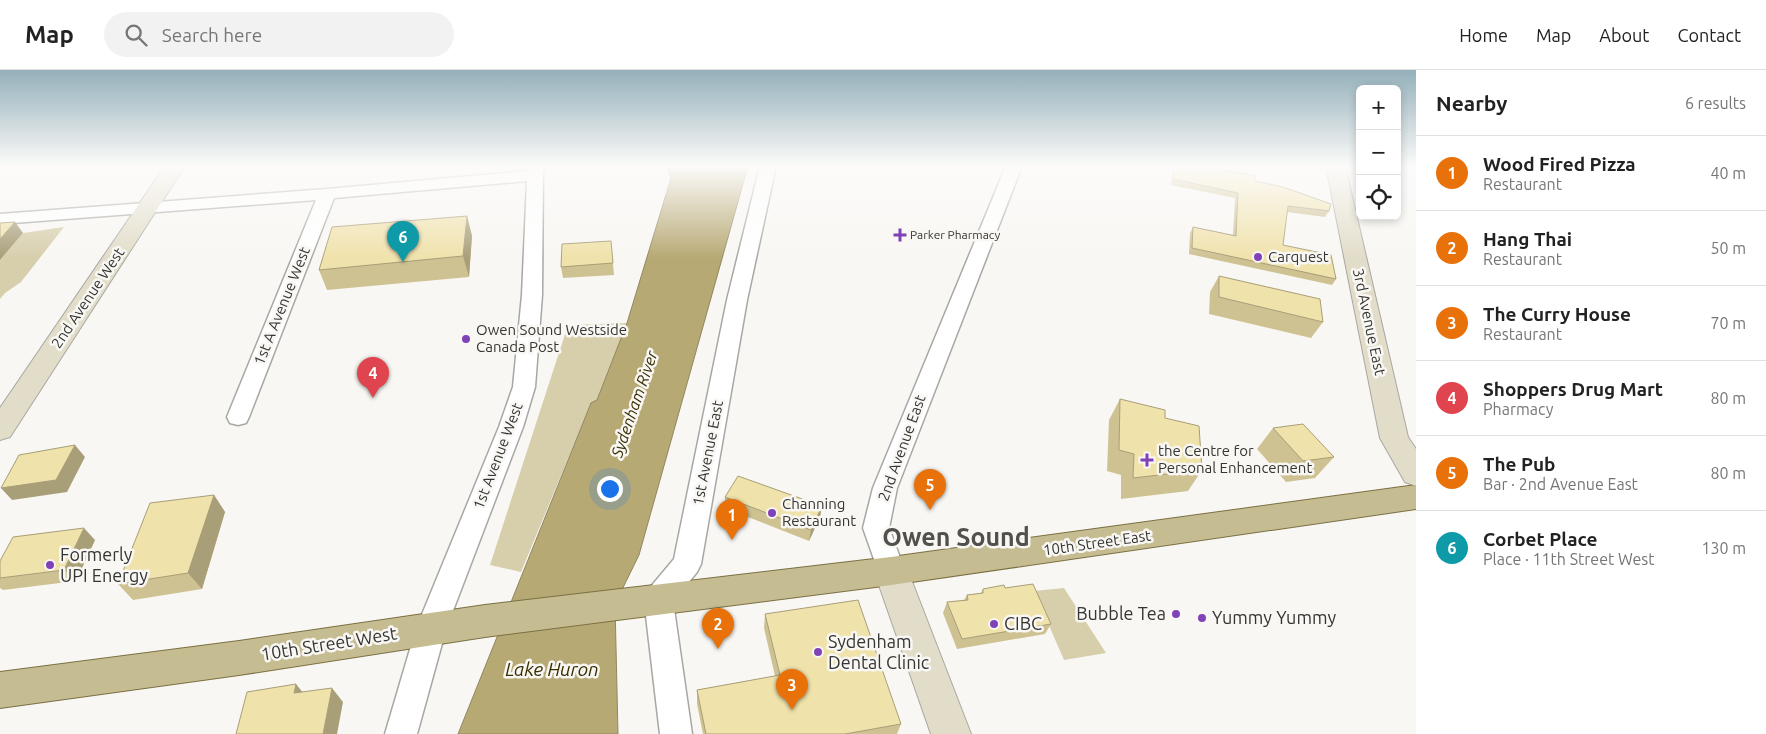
<!DOCTYPE html>
<meta charset="utf-8">
<style>
body{margin:0;font-family:Ubuntu,sans-serif;background:#f2f2f2;color:#222}
.controls{position:absolute;right:15px;top:15px;display:grid;overflow:hidden;border-radius:8px;box-shadow:0 2px 8px #0003}
.controls button{width:45px;height:45px;display:grid;place-items:center;padding:0;border:0;border-bottom:1px solid #e0e0e0;background:#fff;color:#222;font:25px sans-serif}
.you{position:absolute;left:609px;top:418px;width:18px;height:18px;margin:-12px;border:4px solid #fff;border-radius:50%;background:#1a73e8;box-shadow:0 0 0 8px #1a73e833}
.badge{display:grid;place-items:center;width:32px;height:32px;border-radius:50%;background:#8042b7;color:#fff;font-size:16px;font-weight:700}
.pin{position:absolute;translate:-50% -41px;filter:drop-shadow(0 1px 2px #0008)}
.pin::after{content:'';position:absolute;top:26px;width:18px;height:15px;background:inherit;clip-path:polygon(0 0,100% 0,50% 100%)}
.list{margin:0;padding:0;list-style:none}
h2{display:flex;justify-content:space-between;align-items:center;height:65px;margin:0;padding:0 20px;font-size:21px}
h2 small{font-size:16px;font-weight:400;color:#767676}
.list li{display:grid;grid-template-columns:32px 1fr auto;gap:15px;align-items:center;box-sizing:border-box;height:75px;padding:0 20px;border-top:1px solid #e0e0e0}
.list b{display:block;font-size:19px;white-space:nowrap}
.list p{margin:0;font-size:16px;white-space:nowrap;color:#767676}
.list em{font-size:16px;font-style:normal;color:#767676}
.icon{flex:none;width:28px;height:28px;fill:none;stroke:currentColor;stroke-width:2;stroke-linecap:round;stroke-linejoin:round}
.map{position:relative;flex:none;width:1416px;height:664px;overflow:hidden}
header{display:flex;align-items:center;gap:30px;box-sizing:border-box;height:70px;padding:0 25px;background:#fff;border-bottom:1px solid #e0e0e0}
header strong{font-size:24px}
nav{display:flex;gap:28px;margin-inline-start:auto;font-size:18px}
.search{width:350px;height:45px;background:#f2f2f2;display:flex;align-items:center;gap:12px;box-sizing:border-box;padding:0 18px;border-radius:28px;color:#767676;font-size:19px}
main{display:flex}
aside{flex:1;background:#fff}
.map>svg:first-child{display:block}
.green{fill:#d7ceac}
.water{fill:#b7a974;stroke:#908660}
.lines{fill:none;stroke-linecap:round;stroke-linejoin:round}
.street-casing{stroke:#a8a7a3;stroke-width:3}
.secondary-casing{stroke:#a8a7a3;stroke-width:2}
.primary-casing{stroke:#7b7042;stroke-width:2}
.street{fill:#fff;fill-rule:evenodd}
.secondary{fill:#e2ddc9;fill-rule:evenodd}
.primary{fill:#c6bc92;fill-rule:evenodd}
.wall{fill:#cec293}
.shaded-wall{fill:#a89e78}
.building{fill:#f0e2ab;stroke:#a89e78}
.poi-dot{fill:#8042b7;stroke:#f9f7f3;stroke-width:2}
.labels{text-anchor:middle;stroke-width:5;stroke-linejoin:round;paint-order:stroke}
.far-poi-label{font-size:12px;fill:#353533;stroke:#f9f7f3;text-anchor:start}
.poi-label{font-size:15px;fill:#353533;stroke:#f9f7f3;text-anchor:start}
.street-label{font-size:15px;fill:#353533;stroke:#f9f7f3}
.water-label{font-size:16px;font-style:italic;fill:#382e00;stroke:#f9f7f3}
.near-poi-label{font-size:18px;fill:#353533;stroke:#f9f7f3;text-anchor:start}
.near-street-label{font-size:18px;fill:#353533;stroke:#f9f7f3}
.near-water-label{font-size:19px;font-style:italic;fill:#382e00;stroke:#f9f7f3}
.town-label{font-size:25px;font-weight:bold;fill:#51504c;stroke:#f9f7f3}
</style>
<header>
<strong>Map</strong>
<div class="search"><svg class="icon" aria-label="search" viewBox="0 0 24 24"><circle cx="10" cy="10" r="6"/><path d="M15 15l6 6"/></svg>Search here</div>
<nav><a>Home</a><a>Map</a><a>About</a><a>Contact</a></nav>
</header>
<main>
<div class="map">
<svg width="1416" height="664" viewBox="0 0 1416 664">
<rect width="100%" height="100%" fill="#f9f7f3"/>
<!-- green -->
<path class="green" d="M64 157 21 212 5 223 0 229V190L23 163Z
M627 253 597 330 591 333 521 502 490 495 568 255Z
M1064 518 1106 583 1064 590 1034 521Z"/>
<!-- water -->
<path class="water" d="M666 96H748L639 485 615 534 618 664H458L591 333 597 330 627 253 671 108Z"/>
<g class="lines">
<!-- street casing -->
<g class="street-casing">
<path id="street" d="M527 96H543L542 225 535 317 523 357 446 559 417 664H385L416 559 499 357 513 317 522 225 527 111 334 128 249 347 246 353 238 355 230 353 227 347 316 130 0 154V144L327 119 527 101Z
M760 96H776L747 230 701 494 697 502 673 532 692 664H660L644 529 648 520 674 489 727 230Z
M1006 96H1022L897 418 889 458 905 501 901 509 891 513 881 509 863 458 873 418Z"/>
</g>
<!-- secondary casing -->
<g class="secondary-casing">
<path id="secondary" d="M165 96H185L10 367 0 370V338Z
M1326 96H1345L1408 367 1416 379V416L1405 412 1380 368Z
M891 487 903 491 908 501 971 664H931L874 501 879 491Z"/>
</g>
<!-- primary casing -->
<g class="primary-casing">
<path id="primary" d="M1416 415V439L891 515 485 567 239 605 0 638V602L239 571 485 535 891 487Z"/>
</g>
<!-- street -->
<use href="#street" class="street"/>
<!-- secondary -->
<use href="#secondary" class="secondary"/>
<!-- primary -->
<use href="#primary" class="primary"/>
</g>
<!-- wall -->
<path class="wall" d="M1174 96H1201L1255 111 1329 141 1325 147 1287 142 1283 175 1336 209 1332 215 1189 184 1190 163 1193 157 1233 165 1235 128 1171 115Z
M467 146 472 166 469 207 327 220 319 200Z
M611 171 614 205 563 208 561 197Z
M1219 206 1323 252 1311 268 1209 244 1210 222Z
M1120 329 1165 348 1202 400 1188 421 1121 429V405L1107 401 1109 350Z
M1273 358 1334 387 1315 408 1286 412 1257 379Z
M214 425 225 442 202 519 133 530 118 514Z
M725 427 822 436 820 447 809 471 725 438Z
M95 470 76 511 3 520 0 518V491Z
M1005 518 1051 554 1045 564 957 579 943 543 947 532 964 530 967 525 981 523 983 519Z
M765 544 901 654 897 664H703L697 634V620L775 606 764 558Z"/>
<!-- shaded-wall -->
<path class="shaded-wall" d="M467 146 472 166 469 207 463 186Z
M15 152 23 163 0 190V169Z
M75 375 85 387 67 422 12 430 1 418Z
M214 425 225 442 202 519 188 503Z
M822 436 820 447 809 471 811 460Z
M84 458 95 470 76 511 64 500Z
M296 614 308 629 294 623Z
M332 618 343 632 337 664H323Z"/>
<!-- building -->
<path class="building" d="M1175 96H1201L1255 106V111L1283 117 1331 134 1329 141 1288 136 1283 175 1331 185 1336 209 1192 178 1193 157 1236 166 1238 123 1173 109Z
M467 146 463 186 319 200 332 157Z
M15 152 0 169V153Z
M611 171 613 193 561 197 562 174Z
M1219 206 1320 229 1323 252 1219 227Z
M1120 329 1165 340V348L1199 356 1202 400 1133 408 1134 384 1119 380Z
M1303 354 1334 387 1303 391 1273 358Z
M75 375 56 410 1 418 19 385Z
M738 406 822 436 811 460 725 427Z
M214 425 188 503 118 514 150 433Z
M84 458 64 500 0 508V491L13 467Z
M1033 514 1051 554 962 569 947 532 968 530 967 525 983 523V519L1004 515 1005 518Z
M858 530 901 654 845 664H706L697 620 780 605 765 544Z
M296 614 294 623 332 618 323 664H236L247 622Z"/>
<!-- sky -->
<linearGradient id="sky" x2="0" y2="1"><stop stop-color="#94b0ba"/><stop offset="0.51" stop-color="#fcfbfa"/><stop offset="1" stop-color="#fcfbfa" stop-opacity="0"/></linearGradient>
<rect width="1416" height="189" fill="url(#sky)"/>
<!-- markers -->
<g class="poi-dot">
<path d="M897.5 157.5h5v5h5v5h-5v5h-5v-5h-5v-5h5z"/>
<circle cx="1258" cy="187" r="5"/>
<circle cx="466" cy="269" r="5"/>
<path d="M1144.5 382.5h5v5h5v5h-5v5h-5v-5h-5v-5h5z"/>
<circle cx="772" cy="443" r="5"/>
<circle cx="50" cy="495" r="5"/>
<circle cx="1176" cy="544" r="5"/>
<circle cx="1202" cy="548" r="5"/>
<circle cx="994" cy="554" r="5"/>
<circle cx="818" cy="582" r="5"/>
</g>
<g class="labels">
<!-- far-poi labels -->
<g class="far-poi-label">
<text x="910" y="169">Parker Pharmacy</text>
</g>
<!-- poi labels -->
<g class="poi-label">
<text x="1268" y="192">Carquest</text>
<text x="476" y="265">Owen Sound Westside<tspan x="476" dy="17">Canada Post</tspan></text>
<text x="1158" y="386">the Centre for<tspan x="1158" dy="17">Personal Enhancement</tspan></text>
<text x="782" y="439">Channing<tspan x="782" dy="17">Restaurant</tspan></text>
</g>
<!-- street labels -->
<g class="street-label">
<text transform="translate(88 228) rotate(-56)" y="5">2nd Avenue West</text>
<text transform="translate(282 236) rotate(-68)" y="5">1st A Avenue West</text>
<text transform="translate(1369 252) rotate(78)" y="5">3rd Avenue East</text>
<text transform="translate(902 378) rotate(-70)" y="5">2nd Avenue East</text>
<text transform="translate(708 383) rotate(-79)" y="5">1st Avenue East</text>
<text transform="translate(498 386) rotate(-69)" y="5">1st Avenue West</text>
<text transform="translate(1097 473) rotate(-8)" y="5">10th Street East</text>
</g>
<!-- water labels -->
<g class="water-label">
<text transform="translate(634 334) rotate(-71)" y="6">Sydenham River</text>
</g>
<!-- near-poi labels -->
<g class="near-poi-label">
<text x="60" y="491">Formerly<tspan x="60" dy="21">UPI Energy</tspan></text>
<text x="1166" y="550" text-anchor="end">Bubble Tea</text>
<text x="1212" y="554">Yummy Yummy</text>
<text x="1004" y="560">CIBC</text>
<text x="828" y="578">Sydenham<tspan x="828" dy="21">Dental Clinic</tspan></text>
</g>
<!-- near-street labels -->
<g class="near-street-label">
<text transform="translate(329 574) rotate(-9)" y="6">10th Street West</text>
</g>
<!-- near-water labels -->
<g class="near-water-label">
<text x="552" y="606">Lake Huron</text>
</g>
<!-- town labels -->
<g class="town-label">
<text x="956" y="476">Owen Sound</text>
</g>
</g>
</svg>
<div class="controls">
<button>+</button>
<button>−</button>
<button><svg class="icon" aria-label="locate" viewBox="0 0 24 24"><circle cx="12" cy="12" r="6"/><path d="M12 2v4M12 18v4M2 12h4M18 12h4"/></svg></button>
</div>
<div class="you"></div>
<div class="pin badge" style="left:732px;top:470px;background:#e8710a">1</div>
<div class="pin badge" style="left:718px;top:579px;background:#e8710a">2</div>
<div class="pin badge" style="left:792px;top:640px;background:#e8710a">3</div>
<div class="pin badge" style="left:373px;top:328px;background:#e0444e">4</div>
<div class="pin badge" style="left:930px;top:440px;background:#e8710a">5</div>
<div class="pin badge" style="left:403px;top:192px;background:#0f9aa8">6</div>
</div>
<aside>
<h2>Nearby<small>6 results</small></h2>
<ul class="list">
<li><span class="badge" style="background:#e8710a">1</span><div><b>Wood Fired Pizza</b><p>Restaurant</p></div><em>40 m</em></li>
<li><span class="badge" style="background:#e8710a">2</span><div><b>Hang Thai</b><p>Restaurant</p></div><em>50 m</em></li>
<li><span class="badge" style="background:#e8710a">3</span><div><b>The Curry House</b><p>Restaurant</p></div><em>70 m</em></li>
<li><span class="badge" style="background:#e0444e">4</span><div><b>Shoppers Drug Mart</b><p>Pharmacy</p></div><em>80 m</em></li>
<li><span class="badge" style="background:#e8710a">5</span><div><b>The Pub</b><p>Bar · 2nd Avenue East</p></div><em>80 m</em></li>
<li><span class="badge" style="background:#0f9aa8">6</span><div><b>Corbet Place</b><p>Place · 11th Street West</p></div><em>130 m</em></li>
</ul>
</aside>
</main>
